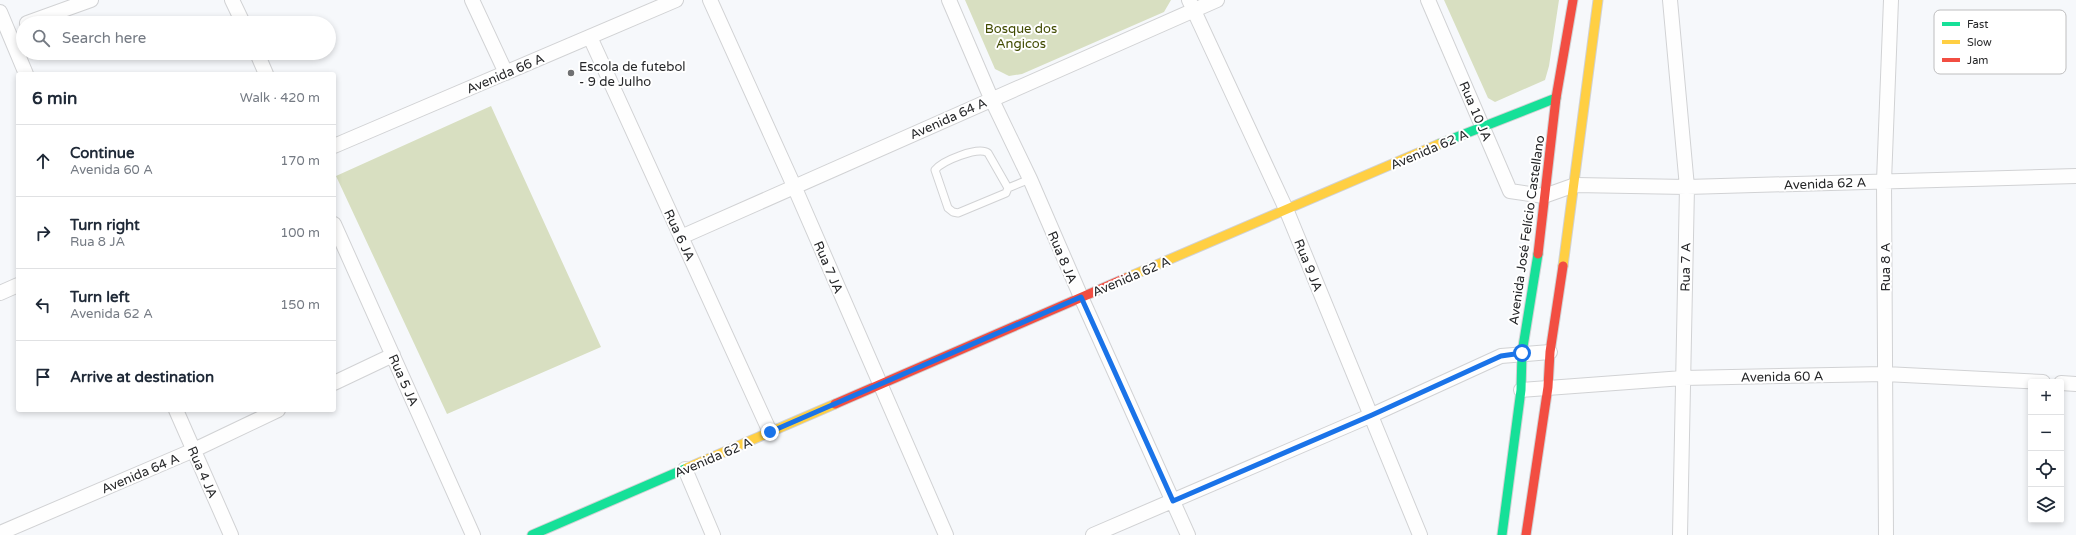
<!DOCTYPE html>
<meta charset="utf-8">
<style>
body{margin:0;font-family:"Varela Round",sans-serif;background:#f2f2f3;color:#1f2937}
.controls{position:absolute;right:12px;bottom:12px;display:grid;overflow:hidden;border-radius:4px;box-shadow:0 2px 6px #0003}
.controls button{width:36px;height:36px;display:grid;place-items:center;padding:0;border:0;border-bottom:1px solid #e0e1e3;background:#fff;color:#1f2937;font:20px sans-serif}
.stop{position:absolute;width:12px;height:12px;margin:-9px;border:3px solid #1a73e8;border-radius:50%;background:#fff}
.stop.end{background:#1a73e8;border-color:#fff;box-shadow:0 1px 4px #0008}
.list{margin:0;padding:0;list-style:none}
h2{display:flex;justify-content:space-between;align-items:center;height:52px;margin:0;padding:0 16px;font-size:17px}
h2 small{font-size:13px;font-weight:400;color:#747a83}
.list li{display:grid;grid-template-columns:26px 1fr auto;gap:12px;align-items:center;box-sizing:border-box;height:72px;padding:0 16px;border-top:1px solid #e0e1e3}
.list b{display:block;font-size:15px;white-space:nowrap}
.list p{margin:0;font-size:13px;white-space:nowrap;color:#747a83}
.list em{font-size:13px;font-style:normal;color:#747a83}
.icon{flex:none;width:22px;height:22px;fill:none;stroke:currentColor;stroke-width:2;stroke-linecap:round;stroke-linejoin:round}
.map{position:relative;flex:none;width:2076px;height:535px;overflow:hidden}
.search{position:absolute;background:#fff;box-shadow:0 2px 6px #0003;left:16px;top:16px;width:320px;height:44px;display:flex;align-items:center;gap:10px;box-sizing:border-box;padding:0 14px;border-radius:22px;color:#747a83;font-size:15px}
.panel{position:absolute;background:#fff;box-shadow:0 2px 6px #0003;left:16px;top:72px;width:320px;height:340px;border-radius:4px}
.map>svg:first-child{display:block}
.green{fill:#d8dfc1}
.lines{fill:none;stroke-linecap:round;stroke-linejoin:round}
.lane-casing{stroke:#d1d2d4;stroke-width:9}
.street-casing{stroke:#d1d2d4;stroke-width:16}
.fast-casing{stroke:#d1d2d4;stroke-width:11}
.slow-casing{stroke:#d1d2d4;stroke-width:11}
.jam-casing{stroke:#d1d2d4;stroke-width:11}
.lane{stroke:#fefefe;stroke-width:7}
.street{stroke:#fefefe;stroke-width:14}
.fast{stroke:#16e098;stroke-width:9}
.slow{stroke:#ffcf43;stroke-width:9}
.jam{stroke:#f24e42;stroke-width:9}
.route{stroke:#1a73e8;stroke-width:5}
.poi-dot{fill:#6f7072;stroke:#fff;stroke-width:1.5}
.labels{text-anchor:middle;stroke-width:4;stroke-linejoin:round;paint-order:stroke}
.park-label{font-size:13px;fill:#404a00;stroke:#fff}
.poi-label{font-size:13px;fill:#262729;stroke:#fff;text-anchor:start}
.street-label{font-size:13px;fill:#262729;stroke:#fff}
.key{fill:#fff;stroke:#bebebf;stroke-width:1}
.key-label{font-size:11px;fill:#262729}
</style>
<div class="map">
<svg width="2076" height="535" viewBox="0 0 2076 535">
<rect width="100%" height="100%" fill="#f6f8fb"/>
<!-- green -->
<path class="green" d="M965 0H1171L1164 12 1022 74 1009 76 995 69Z
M1444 0H1559L1549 66 1545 80 1495 102 1488 98Z
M491 106 601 347 447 414 336 176Z"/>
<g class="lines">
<!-- lane casing -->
<g class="lane-casing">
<path id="lane" d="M1008 188 988 153C978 146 942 161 935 170L948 208 953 212 958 213 1006 193 1008 188 1030 179"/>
</g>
<!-- street casing -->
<g class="street-casing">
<path id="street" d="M232 0 243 23
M472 0 506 73
M710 0 794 186 946 535
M949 0 991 98 1030 179 1081 297 1188 535
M1189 0 1286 209 1420 535
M1428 0 1510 191 1544 196 1575 185 1687 187 2076 176
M1670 0 1687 187 1680 535
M0 12 26 74
M27 23 91 0
M590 37 770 432
M257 53 266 74
M334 146 676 0
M334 224 473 535
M681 237 1217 0
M0 293 18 285
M334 383 393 355
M2061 383 2076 384
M1521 390 1683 378 1885 374 2043 382
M176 410 231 535
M685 469 713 535
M0 533 194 450 278 410
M1093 535 1372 415 1501 356 1550 352
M1886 535 1884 181 1891 0"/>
</g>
<!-- fast casing -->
<g class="fast-casing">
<path id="fast" d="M1439 144 1556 98
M532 535 687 468
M1502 535 1521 390 1522 353 1538 254"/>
</g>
<!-- slow casing -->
<g class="slow-casing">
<path id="slow" d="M1563 266 1598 0
M1126 278 1439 144
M687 468 835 404"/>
</g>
<!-- jam casing -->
<g class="jam-casing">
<path id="jam" d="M1538 254 1556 98 1573 0
M835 404 1126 278
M1526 535 1548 387 1550 352 1563 266"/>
</g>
<!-- lane -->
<use href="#lane" class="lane"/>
<!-- street -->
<use href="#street" class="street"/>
<!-- fast -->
<use href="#fast" class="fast"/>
<!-- slow -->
<use href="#slow" class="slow"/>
<!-- jam -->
<use href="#jam" class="jam"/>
</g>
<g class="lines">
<!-- route -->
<path class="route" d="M770 432 1081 297 1173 501 1372 415 1501 356 1522 353"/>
</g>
<!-- markers -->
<circle class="poi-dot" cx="571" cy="73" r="4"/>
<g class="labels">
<!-- park labels -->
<g class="park-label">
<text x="1021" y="33">Bosque dos<tspan x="1021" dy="15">Angicos</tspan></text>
</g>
<!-- poi labels -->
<g class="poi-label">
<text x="579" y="71">Escola de futebol<tspan x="579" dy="15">- 9 de Julho</tspan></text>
</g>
<!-- street labels -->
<g class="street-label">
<text transform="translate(505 73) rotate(-23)" y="5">Avenida 66 A</text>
<text transform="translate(1476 111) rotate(67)" y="5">Rua 10 JA</text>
<text transform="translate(948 118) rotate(-24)" y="5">Avenida 64 A</text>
<text transform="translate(1429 149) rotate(-23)" y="5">Avenida 62 A</text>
<text transform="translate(1825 183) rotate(-2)" y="5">Avenida 62 A</text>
<text transform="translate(1526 230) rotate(-82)" y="5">Avenida José Felício Castellano</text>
<text transform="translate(680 235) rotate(65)" y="5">Rua 6 JA</text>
<text transform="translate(1063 257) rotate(67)" y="5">Rua 8 JA</text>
<text transform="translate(1309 265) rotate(68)" y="5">Rua 9 JA</text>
<text transform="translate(829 267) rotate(67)" y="5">Rua 7 JA</text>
<text transform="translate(1685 267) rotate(-89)" y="5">Rua 7 A</text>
<text transform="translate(1885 267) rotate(-90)" y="5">Rua 8 A</text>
<text transform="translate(1131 276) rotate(-23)" y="5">Avenida 62 A</text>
<text transform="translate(1782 376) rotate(-1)" y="5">Avenida 60 A</text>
<text transform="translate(404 380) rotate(66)" y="5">Rua 5 JA</text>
<text transform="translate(713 457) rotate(-23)" y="5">Avenida 62 A</text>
<text transform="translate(203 472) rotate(66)" y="5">Rua 4 JA</text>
<text transform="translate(140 473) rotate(-23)" y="5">Avenida 64 A</text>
</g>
</g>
<!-- legend -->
<rect x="1934" y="10" width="132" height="64" rx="6" class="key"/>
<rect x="1942" y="22" width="18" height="4" fill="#16e098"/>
<rect x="1942" y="40" width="18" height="4" fill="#ffcf43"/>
<rect x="1942" y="58" width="18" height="4" fill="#f24e42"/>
<g class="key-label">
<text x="1967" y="28">Fast</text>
<text x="1967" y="46">Slow</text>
<text x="1967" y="64">Jam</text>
</g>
</svg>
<div class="controls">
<button>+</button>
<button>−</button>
<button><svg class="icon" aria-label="locate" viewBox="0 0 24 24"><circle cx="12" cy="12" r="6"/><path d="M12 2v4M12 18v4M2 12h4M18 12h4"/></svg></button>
<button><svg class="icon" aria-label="layers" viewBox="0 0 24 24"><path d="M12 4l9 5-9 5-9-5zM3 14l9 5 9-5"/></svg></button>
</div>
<div class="stop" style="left:1522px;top:353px"></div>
<div class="stop end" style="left:770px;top:432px"></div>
<div class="search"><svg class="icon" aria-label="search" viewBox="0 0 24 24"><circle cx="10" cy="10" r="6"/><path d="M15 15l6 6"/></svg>Search here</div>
<section class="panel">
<h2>6 min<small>Walk · 420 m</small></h2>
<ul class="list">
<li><svg class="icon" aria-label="ahead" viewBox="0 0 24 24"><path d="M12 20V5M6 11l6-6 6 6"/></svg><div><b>Continue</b><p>Avenida 60 A</p></div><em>170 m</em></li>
<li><svg class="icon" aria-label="right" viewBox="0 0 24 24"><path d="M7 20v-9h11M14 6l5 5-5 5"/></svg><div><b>Turn right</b><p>Rua 8 JA</p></div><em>100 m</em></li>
<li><svg class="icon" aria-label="left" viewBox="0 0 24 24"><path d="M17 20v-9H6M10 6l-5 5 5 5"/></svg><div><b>Turn left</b><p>Avenida 62 A</p></div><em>150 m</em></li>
<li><svg class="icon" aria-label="arrive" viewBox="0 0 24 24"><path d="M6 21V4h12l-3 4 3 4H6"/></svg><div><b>Arrive at destination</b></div></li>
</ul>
</section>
</div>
